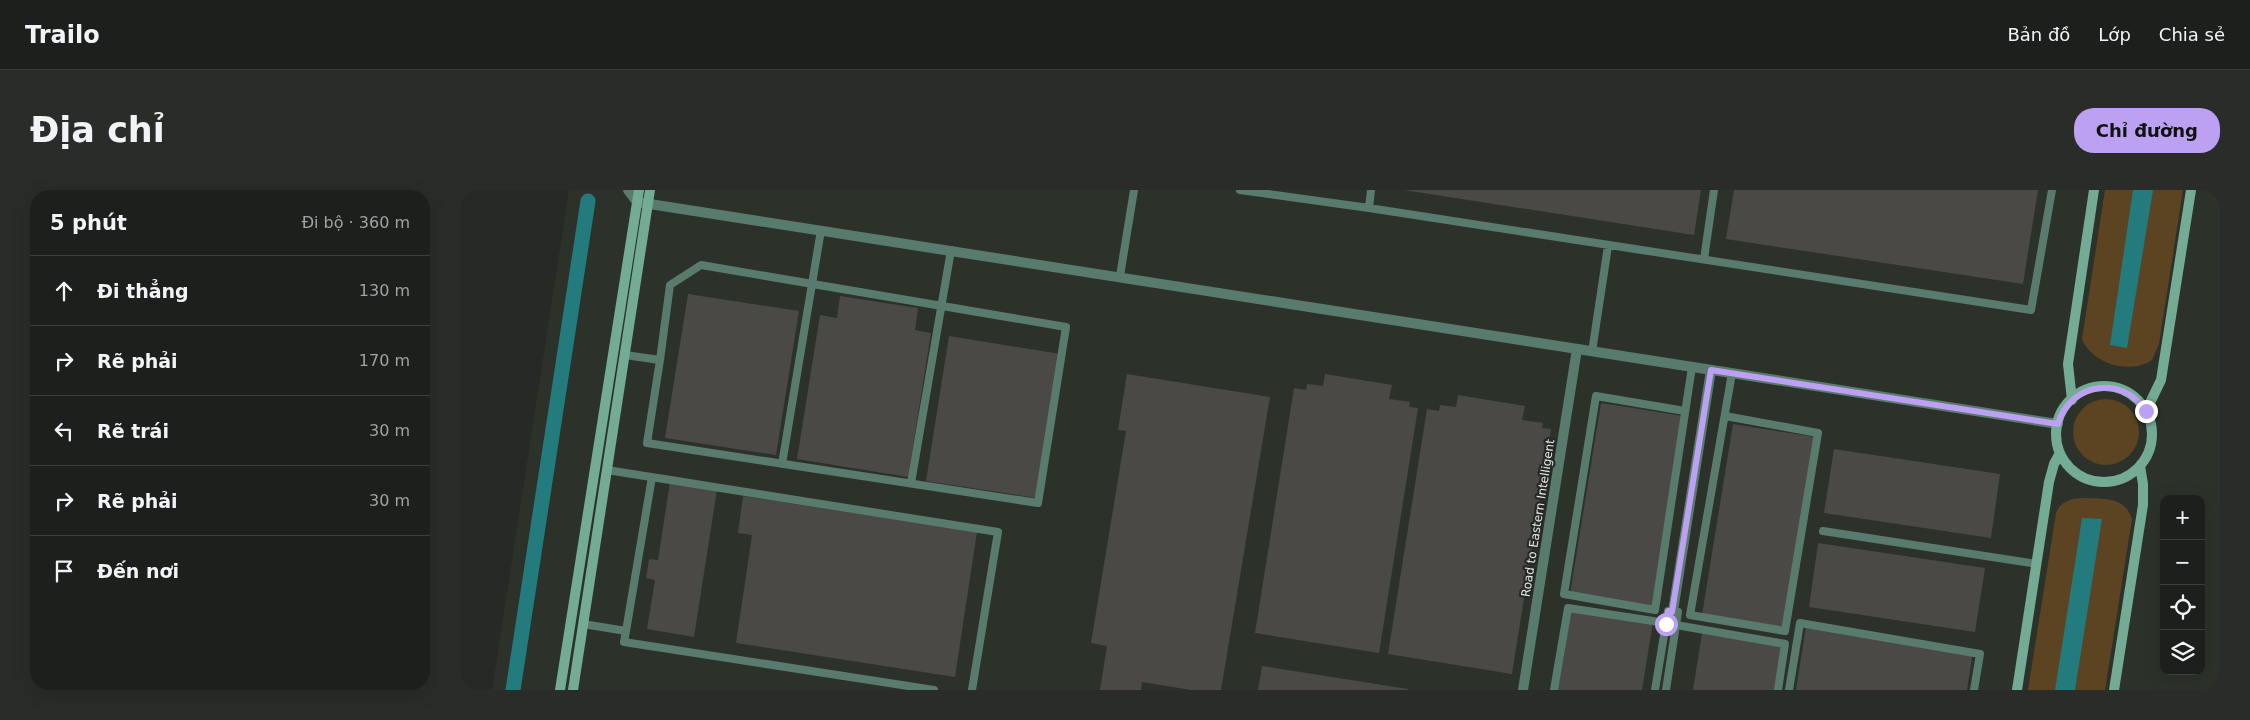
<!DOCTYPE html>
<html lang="vi">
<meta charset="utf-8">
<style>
body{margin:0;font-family:"DejaVu Sans",sans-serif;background:#2a2c29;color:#f1f3f6}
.controls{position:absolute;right:15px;bottom:15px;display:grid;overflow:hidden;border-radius:10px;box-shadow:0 5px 20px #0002}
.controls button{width:45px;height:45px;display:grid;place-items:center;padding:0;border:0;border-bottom:1px solid #3b3d3b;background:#1d1f1c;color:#f1f3f6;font:25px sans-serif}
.stop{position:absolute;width:15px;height:15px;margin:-11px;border:4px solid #bca0f2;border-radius:50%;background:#fff}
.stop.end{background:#bca0f2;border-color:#fff;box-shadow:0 1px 5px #0008}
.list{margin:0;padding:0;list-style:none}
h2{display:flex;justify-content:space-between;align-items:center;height:65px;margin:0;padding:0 20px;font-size:21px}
h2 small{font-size:16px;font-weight:400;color:#a0a2a3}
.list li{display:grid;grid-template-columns:32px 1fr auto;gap:15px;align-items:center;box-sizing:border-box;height:70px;padding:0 20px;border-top:1px solid #3b3d3b}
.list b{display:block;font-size:19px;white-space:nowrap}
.list em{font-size:16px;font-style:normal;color:#a0a2a3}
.icon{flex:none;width:28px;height:28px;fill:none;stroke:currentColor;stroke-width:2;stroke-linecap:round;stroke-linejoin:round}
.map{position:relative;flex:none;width:1760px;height:500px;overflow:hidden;border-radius:20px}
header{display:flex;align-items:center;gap:30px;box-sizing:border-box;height:70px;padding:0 25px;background:#1d1f1c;border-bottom:1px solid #3b3d3b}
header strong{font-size:24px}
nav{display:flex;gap:28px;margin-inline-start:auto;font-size:18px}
.intro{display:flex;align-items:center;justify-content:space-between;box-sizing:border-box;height:120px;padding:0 30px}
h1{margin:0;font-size:35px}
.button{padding:12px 22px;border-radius:20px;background:#bca0f2;color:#111;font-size:18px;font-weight:700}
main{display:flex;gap:30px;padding:0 30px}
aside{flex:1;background:#1d1f1c;border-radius:20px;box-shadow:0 5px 20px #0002}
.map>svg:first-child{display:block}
.built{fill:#2c3229;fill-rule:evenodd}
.green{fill:#5c4321}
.water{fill:#237b7e}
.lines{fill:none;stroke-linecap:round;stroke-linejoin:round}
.canal{stroke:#237b7e;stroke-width:15}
.building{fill:#4a4945}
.lane{stroke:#597b6d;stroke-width:8}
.street{stroke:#597b6d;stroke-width:10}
.secondary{stroke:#73ab94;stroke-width:10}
.route{stroke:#bca0f2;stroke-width:6}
.labels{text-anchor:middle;stroke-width:4.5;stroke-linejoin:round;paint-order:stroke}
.street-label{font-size:12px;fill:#e7e9e6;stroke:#272926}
</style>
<header>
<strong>Trailo</strong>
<nav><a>Bản đồ</a><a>Lớp</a><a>Chia sẻ</a></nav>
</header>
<div class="intro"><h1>Địa chỉ</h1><a class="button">Chỉ đường</a></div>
<main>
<aside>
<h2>5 phút<small>Đi bộ · 360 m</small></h2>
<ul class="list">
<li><svg class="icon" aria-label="ahead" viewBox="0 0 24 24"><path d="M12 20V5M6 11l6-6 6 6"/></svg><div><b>Đi thẳng</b></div><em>130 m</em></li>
<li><svg class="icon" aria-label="right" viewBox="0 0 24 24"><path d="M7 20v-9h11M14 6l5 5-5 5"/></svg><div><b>Rẽ phải</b></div><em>170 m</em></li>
<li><svg class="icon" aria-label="left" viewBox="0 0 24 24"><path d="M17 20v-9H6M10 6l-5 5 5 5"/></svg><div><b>Rẽ trái</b></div><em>30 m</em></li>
<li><svg class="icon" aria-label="right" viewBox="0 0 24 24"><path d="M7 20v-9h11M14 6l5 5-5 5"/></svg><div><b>Rẽ phải</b></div><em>30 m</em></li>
<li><svg class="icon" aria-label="arrive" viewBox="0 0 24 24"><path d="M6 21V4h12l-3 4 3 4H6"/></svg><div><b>Đến nơi</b></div></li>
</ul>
</aside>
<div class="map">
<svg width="1760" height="500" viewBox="0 0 1760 500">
<rect width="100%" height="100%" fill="#272926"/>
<!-- built -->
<path class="built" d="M109 0H1760V500H32ZM1704 309H1741V481H1704Z"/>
<!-- green -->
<path class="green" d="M1645 0H1723L1699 154 1692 170C1670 185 1632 174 1622 149Z
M1613 242a33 33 0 1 1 66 0a33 33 0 1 1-66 0Z
M1626 308C1646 309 1665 307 1672 329L1645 500H1568L1596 323C1601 310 1613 308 1626 308Z"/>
<!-- water -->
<path class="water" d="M1673 0H1693L1667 158 1650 155Z
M1622 328 1642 329 1615 500H1595Z"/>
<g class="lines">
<!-- canal -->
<path class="canal" d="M53 500 128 11"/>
</g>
<!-- building -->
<path class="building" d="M944 0H1241L1234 45Z
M1274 0H1578L1563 94 1266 49Z
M228 104 339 121 316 265 205 248Z
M380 106 458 118 455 140 471 143 448 287 337 269 360 125 377 128Z
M489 146 600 164 577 308 466 291Z
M667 184 810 207 761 500H731L682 492 681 500H640L647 456 631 453 666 241 658 240Z
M865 184 932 195 929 209 950 212 949 217 958 218 919 463 795 443 834 198 846 200 847 194 863 196Z
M998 205 1065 216 1062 230 1083 233 1082 238 1091 239 1052 484 928 464 967 219 979 221 980 215 996 217Z
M1141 213 1223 226 1192 417 1110 404Z
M1273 234 1355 247 1324 438 1242 425Z
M1374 259 1540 284 1531 348 1364 323Z
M210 292 257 300 234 447 187 439 195 390 186 388 189 369 198 370Z
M283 306 517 342 495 487 276 453 292 345 278 343Z
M1358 353 1525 378 1515 442 1349 417Z
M1109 419 1193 432 1182 500H1096Z
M1346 436 1513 461 1507 500H1336Z
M1243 437 1327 450 1319 500H1233Z
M802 476 948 499V500H798Z"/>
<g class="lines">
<!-- lane -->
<path class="lane" d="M780 0 909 18 1571 120 1592 0
M909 18 911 0
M1244 69 1254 0
M660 86 674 0
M1132 162 1148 56
M165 165 200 170 187 253 578 313 606 137 241 75 210 95 200 170
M1225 221 1136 206 1104 404 1195 420 1232 177
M1265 226 1358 243 1325 441 1230 425 1272 183
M322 274 361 40
M147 280 538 342 512 500
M451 293 491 60
M1363 341 1577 374
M123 434 166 441 164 452 474 500
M1216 435 1325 454 1318 500
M166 441 192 287
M1094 500 1108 418 1206 433
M1195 500 1208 421 1218 422 1206 500
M1329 500 1340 433 1520 464 1514 500"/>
<!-- street -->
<path class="street" d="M168 0 177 12 1598 234
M1213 421 1251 180
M1063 500 1117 159"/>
<!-- secondary -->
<path class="secondary" d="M1596 244a48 48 0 1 1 96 0a48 48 0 1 1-96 0Z
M1612 210 1608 174 1634 0
M1686 221 1701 190 1731 0
M100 500 179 0
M113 500 190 0
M1557 500 1589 292 1594 274 1600 263
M1654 500 1683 315V294L1680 276"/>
</g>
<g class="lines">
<!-- route -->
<path class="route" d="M1206 434 1208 421 1212 422 1251 180 1598 234C1610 192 1663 185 1686 221"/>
</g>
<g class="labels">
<!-- street labels -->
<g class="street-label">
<text transform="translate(1078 328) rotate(-81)" y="4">Road to Eastern Intelligent</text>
</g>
</g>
</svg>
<div class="controls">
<button>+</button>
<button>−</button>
<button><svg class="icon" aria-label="locate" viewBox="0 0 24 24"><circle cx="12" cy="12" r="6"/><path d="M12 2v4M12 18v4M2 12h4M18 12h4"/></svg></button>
<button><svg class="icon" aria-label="layers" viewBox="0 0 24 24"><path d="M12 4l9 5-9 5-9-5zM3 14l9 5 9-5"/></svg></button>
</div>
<div class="stop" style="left:1206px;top:434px"></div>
<div class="stop end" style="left:1686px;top:221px"></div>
</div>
</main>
